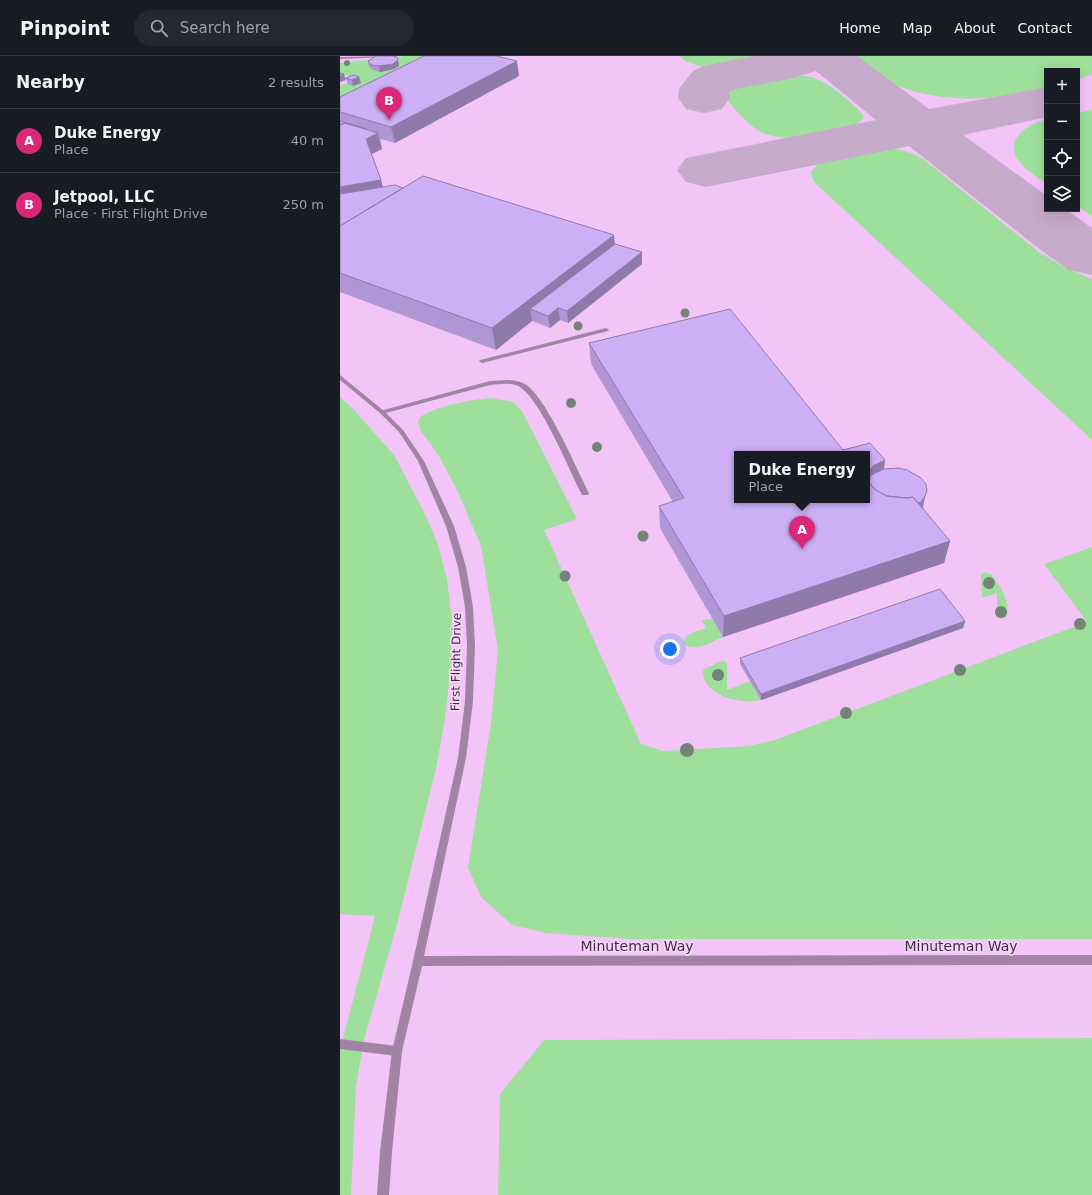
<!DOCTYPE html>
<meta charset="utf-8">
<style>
body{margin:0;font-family:"DejaVu Sans",sans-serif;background:#242831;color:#f1f3f6}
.controls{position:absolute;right:12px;top:12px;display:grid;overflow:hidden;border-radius:0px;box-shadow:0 4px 16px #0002}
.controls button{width:36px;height:36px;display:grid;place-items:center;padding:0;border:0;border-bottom:1px solid #363941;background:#171b24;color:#f1f3f6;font:20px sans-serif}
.you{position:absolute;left:330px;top:593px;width:14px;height:14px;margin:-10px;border:3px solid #fff;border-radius:50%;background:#1a73e8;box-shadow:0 0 0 6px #1a73e833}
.badge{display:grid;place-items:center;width:26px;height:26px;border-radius:50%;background:#db2777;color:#fff;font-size:13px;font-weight:700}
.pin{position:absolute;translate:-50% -33px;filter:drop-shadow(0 1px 2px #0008)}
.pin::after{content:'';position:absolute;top:21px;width:14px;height:12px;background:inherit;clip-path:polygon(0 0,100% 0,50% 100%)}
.popup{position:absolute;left:394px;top:395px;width:136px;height:52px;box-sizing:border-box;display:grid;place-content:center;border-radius:0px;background:#171b24;filter:drop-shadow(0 1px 3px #0005);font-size:13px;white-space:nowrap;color:#9ea1a6}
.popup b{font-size:15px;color:#f1f3f6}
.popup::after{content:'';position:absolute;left:50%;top:100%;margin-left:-8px;border:8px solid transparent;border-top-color:#171b24}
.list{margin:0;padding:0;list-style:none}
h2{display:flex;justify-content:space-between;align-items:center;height:52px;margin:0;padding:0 16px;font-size:17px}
h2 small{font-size:13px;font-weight:400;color:#9ea1a6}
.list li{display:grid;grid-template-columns:26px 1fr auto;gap:12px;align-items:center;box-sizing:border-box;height:64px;padding:0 16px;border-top:1px solid #363941}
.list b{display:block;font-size:15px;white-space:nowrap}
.list p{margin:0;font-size:13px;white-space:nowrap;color:#9ea1a6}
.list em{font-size:13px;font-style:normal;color:#9ea1a6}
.icon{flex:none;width:22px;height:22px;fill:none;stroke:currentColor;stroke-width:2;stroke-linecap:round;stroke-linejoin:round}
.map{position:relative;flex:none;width:752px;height:1139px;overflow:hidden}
header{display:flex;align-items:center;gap:24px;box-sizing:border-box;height:56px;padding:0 20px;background:#171b24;border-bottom:1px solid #363941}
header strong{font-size:19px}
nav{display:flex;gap:22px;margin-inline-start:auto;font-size:14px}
.search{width:280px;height:36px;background:#242831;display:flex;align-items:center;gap:10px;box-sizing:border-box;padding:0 14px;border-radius:22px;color:#9ea1a6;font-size:15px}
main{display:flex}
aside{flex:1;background:#171b24}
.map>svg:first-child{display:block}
.built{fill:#f3c4f8;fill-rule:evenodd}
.green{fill:#9edf9b}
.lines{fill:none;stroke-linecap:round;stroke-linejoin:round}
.taxiway{fill:#c6aac9;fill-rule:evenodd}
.lane{fill:#a184a4;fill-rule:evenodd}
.street{fill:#a184a4;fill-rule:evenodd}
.tree{fill:#748277}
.wall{fill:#b096d4}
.shaded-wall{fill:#907aac}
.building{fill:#cdaff6;stroke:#907aac;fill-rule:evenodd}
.labels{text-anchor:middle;stroke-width:3.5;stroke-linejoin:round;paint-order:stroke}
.street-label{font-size:12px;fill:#422d44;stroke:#f5d5f8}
.near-street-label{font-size:14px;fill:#422d44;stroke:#f5d5f8}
</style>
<header>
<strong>Pinpoint</strong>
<div class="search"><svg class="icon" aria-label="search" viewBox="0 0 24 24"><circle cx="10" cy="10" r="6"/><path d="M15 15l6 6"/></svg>Search here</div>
<nav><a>Home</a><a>Map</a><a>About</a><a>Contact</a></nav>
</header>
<main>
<aside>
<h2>Nearby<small>2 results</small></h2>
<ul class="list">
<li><span class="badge">A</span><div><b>Duke Energy</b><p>Place</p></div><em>40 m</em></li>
<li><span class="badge">B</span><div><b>Jetpool, LLC</b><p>Place · First Flight Drive</p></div><em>250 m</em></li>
</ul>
</aside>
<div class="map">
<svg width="752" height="1139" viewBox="0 0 752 1139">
<rect width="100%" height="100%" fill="#f5d5f8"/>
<!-- built -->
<path class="built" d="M0 0H752V1139H0ZM707 15H737V153H707ZM397 398H527V444H397Z"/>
<!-- green -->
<path class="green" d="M64 0H91L0 47V30L17 22 0 18V7Z
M339 0H432C411 13 358 18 339 0Z
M514 0H752V18L737 24V15H707V31C689 34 671 39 653 41 622 45 583 41 554 28 540 21 527 9 514 0Z
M443 19C453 19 464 19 474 22 491 28 513 47 524 60 512 86 444 87 421 76 410 71 389 49 385 38 398 22 424 21 443 19Z
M752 54V160L737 150V57Z
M707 63V128C699 122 689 116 682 109 661 85 685 69 707 63Z
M533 92C552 92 567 93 583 103L699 196 724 211 752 223V384L474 126 471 117C482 97 513 96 533 92Z
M0 341 14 354 54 399 85 458 98 489 107 523 112 565 111 609 105 663 96 713 59 861 24 984 16 1030 11 1139H0V994L35 860 0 858Z
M151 342 173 346 182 355 237 463 204 474 301 688 323 695 409 690 435 684 747 566 704 508 752 491V883H291L206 877 172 869 142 842 128 812 151 667 158 594 141 490 117 434 99 400 81 375 78 367 79 362C92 351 134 343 151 342Z
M644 516 651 518C660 531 670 543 667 560L661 563 659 562 657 559V537L642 542 641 518Z
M373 563 383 581C373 585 355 597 344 588 343 578 358 575 366 572L362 564Z
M381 605 386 606 387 608V634L410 625 421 644C402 649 362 640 363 614Z
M752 982V1139H158L160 1038 204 984Z"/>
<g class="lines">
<!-- taxiway -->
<path class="taxiway" d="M414 0H517L589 53 707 31V61L623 79 707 140V153H725L752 172V219L729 214 702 195 569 90 366 131 346 126 337 114 346 102 536 64 476 15 449 23 396 33 389 36 390 42 382 53 364 57 346 53 338 42 339 33 353 15 363 10Z"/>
<!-- lane -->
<path class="lane" d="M48 0 46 1 0 3V1Z
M266 272 269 274 268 275 142 307 139 305 140 304Z
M167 324C173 324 180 325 185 328 207 342 236 412 249 437L248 439H242L241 437C229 413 201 345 180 331 172 326 160 328 150 329L42 358 39 356 40 355 150 325Z
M0 983 57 990 61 991 62 995 61 999 57 1000 0 993Z"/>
<!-- street -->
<path class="street" d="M0 319 44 355 63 374 84 405 114 470 126 511 133 551 135 590 133 645 126 702 84 900 752 899V909L82 910 62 995 52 1096 49 1139H37L40 1096 52 995 73 905 118 702 125 645 127 590 125 551 118 511 106 470 78 405 59 376 40 357 0 324Z"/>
</g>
<!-- trees -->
<g class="tree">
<circle cx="7" cy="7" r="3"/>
<circle cx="345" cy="257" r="4.5"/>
<circle cx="238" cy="270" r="4.5"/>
<circle cx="231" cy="347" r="5"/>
<circle cx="257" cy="391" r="5"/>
<circle cx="303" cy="480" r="5.5"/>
<circle cx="225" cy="520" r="5.5"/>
<circle cx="649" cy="527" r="6"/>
<circle cx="661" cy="556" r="6"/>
<circle cx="740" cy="568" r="6"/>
<circle cx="620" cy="614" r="6"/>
<circle cx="378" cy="619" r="6"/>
<circle cx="506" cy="657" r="6"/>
<circle cx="347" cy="694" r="7"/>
</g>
<!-- wall -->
<path class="wall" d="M28 5 59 10 54 13 40 16 33 14 29 11Z
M179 20 55 87 40 83 42 93 31 98 41 124 43 131 63 132 275 188 302 208 228 267 220 264 210 272 192 265 156 294 0 236V41Z
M6 22 21 27 13 30 8 28Z
M249 287 503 394 545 404 544 413 584 447 583 453 610 485 604 507 383 581 320 472 319 450 333 446 251 308Z
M625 565 623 572 421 644 400 608V602Z"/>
<!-- shaded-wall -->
<path class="shaded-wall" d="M58 4 59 10 54 13 40 16 39 10Z
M177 5 179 20 55 87 51 71Z
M4 18 6 24 0 26V20Z
M19 21 21 27 13 30 12 24Z
M38 77 42 93 30 99 26 83Z
M41 124 45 140 0 148V131Z
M274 179 276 200 190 253 192 265 156 294 152 272Z
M302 196V208L228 267 227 255Z
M218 252 220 264 210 272 208 260Z
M545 404 542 426 529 432V416L533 410Z
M587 434 582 453 565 451Z
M610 485 604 507 383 581 384 560Z
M625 565 623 572 421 644V638Z"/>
<!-- building -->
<path class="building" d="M36 0H53L57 1 58 4 53 8 39 10 31 9 28 5Z
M84 0H156L177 5 51 71 0 56V41Z
M0 17 4 18 0 20Z
M14 19 19 21 12 24 6 22Z
M0 65 27 73 5 67 0 69Z
M5 67 38 77 26 83 41 124 0 131V69Z
M83 120 274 179 152 272 0 217V170Z
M55 129 63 132 0 170V138Z
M275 188 302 196 227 255 218 252 208 260 190 253Z
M390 253 503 394 530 387 545 404 533 410 529 416V426L534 433 547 440 567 442 573 441 610 485 384 560 319 450 344 442 249 287ZM397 398H527V444H397Z
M558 412 567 414 581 422 586 428 587 434 585 440 581 446 578 447 573 441 567 442 547 440 534 433 529 426V423L531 419 544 413Z
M600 533 625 565 421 638 400 602Z"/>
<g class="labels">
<!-- street labels -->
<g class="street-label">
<text transform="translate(116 606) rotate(-89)" y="4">First Flight Drive</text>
</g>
<!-- near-street labels -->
<g class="near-street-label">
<text x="297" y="895">Minuteman Way</text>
<text x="621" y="895">Minuteman Way</text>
</g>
</g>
</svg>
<div class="controls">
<button>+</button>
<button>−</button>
<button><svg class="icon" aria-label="locate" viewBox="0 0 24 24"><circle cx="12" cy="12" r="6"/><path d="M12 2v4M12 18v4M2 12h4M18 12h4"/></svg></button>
<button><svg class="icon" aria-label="layers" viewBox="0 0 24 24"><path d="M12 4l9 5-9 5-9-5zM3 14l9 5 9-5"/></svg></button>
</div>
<div class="you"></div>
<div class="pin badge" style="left:462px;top:493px">A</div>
<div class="popup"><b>Duke Energy</b>Place</div>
<div class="pin badge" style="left:49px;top:64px">B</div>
</div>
</main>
